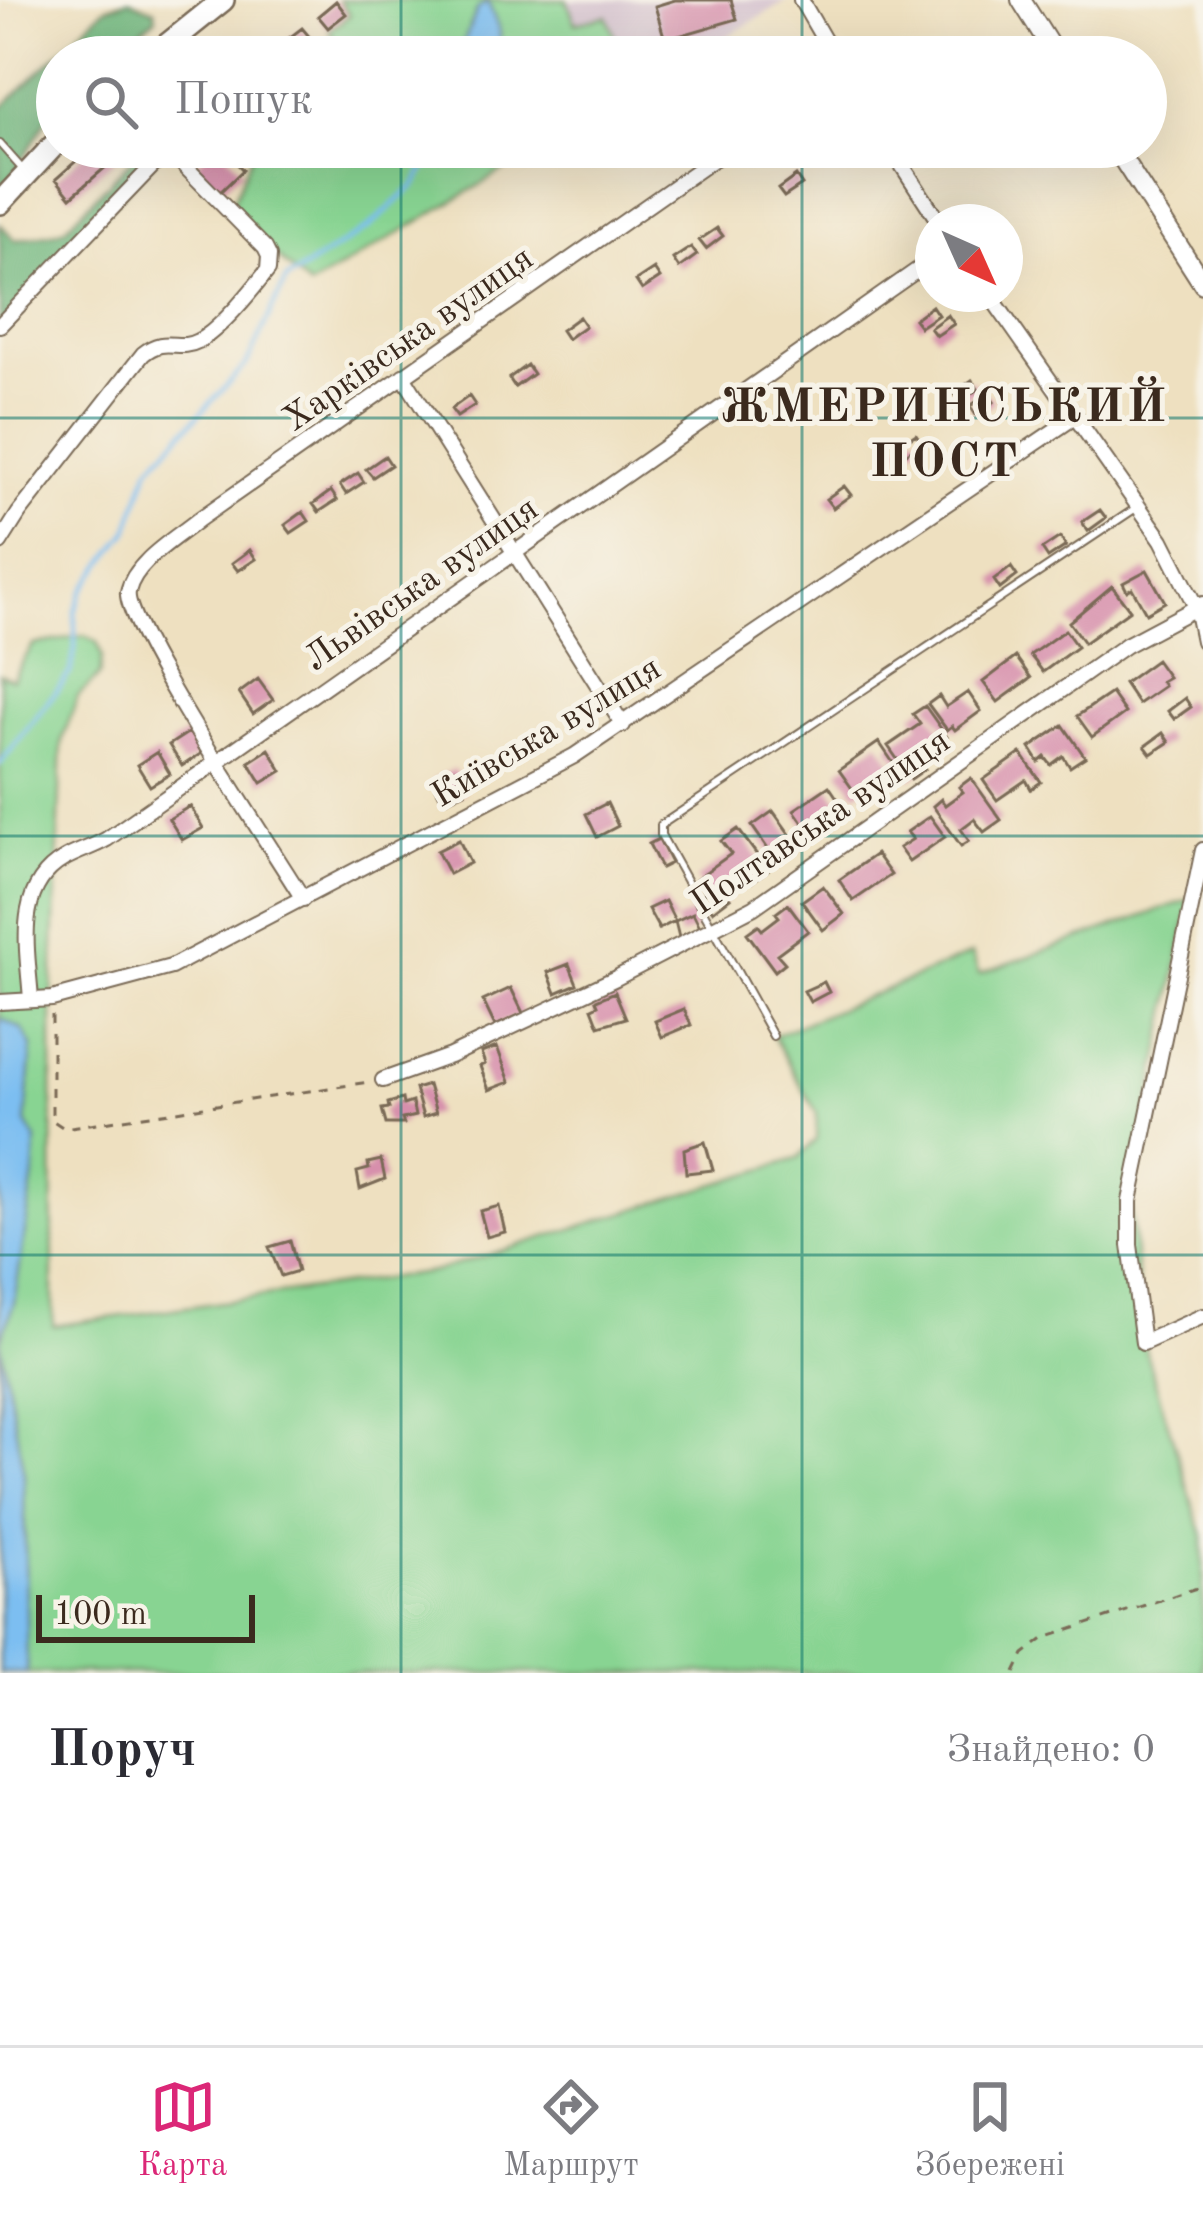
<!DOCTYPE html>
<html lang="uk">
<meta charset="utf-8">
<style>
body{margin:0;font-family:"Old Standard TT",serif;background:#f2f2f3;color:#2b2b33}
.compass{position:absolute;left:915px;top:204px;width:108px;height:108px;border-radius:50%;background:#fff;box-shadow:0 12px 48px #0002;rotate:135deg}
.scale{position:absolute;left:36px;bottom:30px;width:219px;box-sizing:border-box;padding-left:12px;border:6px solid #3b2a1e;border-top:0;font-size:33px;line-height:42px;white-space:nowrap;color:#3b2a1e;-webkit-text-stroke:9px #f7f3e8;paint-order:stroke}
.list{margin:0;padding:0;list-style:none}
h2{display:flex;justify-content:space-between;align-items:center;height:156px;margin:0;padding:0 48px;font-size:51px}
h2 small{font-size:39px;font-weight:400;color:#7c7c81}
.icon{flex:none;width:66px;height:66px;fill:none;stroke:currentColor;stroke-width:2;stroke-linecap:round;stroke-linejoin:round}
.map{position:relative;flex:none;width:1203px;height:1673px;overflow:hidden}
.search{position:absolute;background:#fff;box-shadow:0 12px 48px #0002;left:36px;right:36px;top:36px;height:132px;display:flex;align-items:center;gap:30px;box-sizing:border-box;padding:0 42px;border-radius:66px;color:#7c7c81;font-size:45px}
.sheet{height:372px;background:#fff}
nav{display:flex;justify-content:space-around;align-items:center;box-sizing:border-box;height:168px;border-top:3px solid #e1e1e2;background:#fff;font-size:33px;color:#7c7c81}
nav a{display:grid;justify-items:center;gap:6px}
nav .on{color:#db2777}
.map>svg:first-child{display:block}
.industrial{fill:#d1bdcc}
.green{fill:#88d492;stroke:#627f58;stroke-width:3}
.forest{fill:#6eb67c;stroke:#54704d;stroke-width:3}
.water{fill:#7cbef1;stroke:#5c7488;stroke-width:3}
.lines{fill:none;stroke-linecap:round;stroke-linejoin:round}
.stream{stroke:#7cbef1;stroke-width:4.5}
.building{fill:#d78fac}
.lane-casing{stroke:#7a6a57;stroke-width:10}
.street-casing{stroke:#7a6a57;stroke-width:18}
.secondary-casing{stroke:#7a6a57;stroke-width:22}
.primary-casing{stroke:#7a6a57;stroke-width:26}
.path{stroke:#7a6a57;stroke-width:3;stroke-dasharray:9 9;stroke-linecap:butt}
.lane{stroke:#fff;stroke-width:6}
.street{stroke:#fff;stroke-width:14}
.secondary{stroke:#fff;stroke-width:18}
.primary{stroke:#fff;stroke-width:21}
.grid{fill:none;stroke:#0f766e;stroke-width:3;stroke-opacity:0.55}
.labels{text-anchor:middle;stroke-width:10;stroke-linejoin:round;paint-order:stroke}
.street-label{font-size:36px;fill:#3b2a1e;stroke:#f7f3e8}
.district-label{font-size:48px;font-weight:bold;letter-spacing:3px;fill:#3b2a1e;stroke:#f7f3e8}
</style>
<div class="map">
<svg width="1203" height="1673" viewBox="0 0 1203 1673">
<rect width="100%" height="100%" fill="#f7f3e8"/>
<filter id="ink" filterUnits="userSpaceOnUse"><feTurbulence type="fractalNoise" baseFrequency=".00833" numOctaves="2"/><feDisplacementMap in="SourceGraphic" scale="24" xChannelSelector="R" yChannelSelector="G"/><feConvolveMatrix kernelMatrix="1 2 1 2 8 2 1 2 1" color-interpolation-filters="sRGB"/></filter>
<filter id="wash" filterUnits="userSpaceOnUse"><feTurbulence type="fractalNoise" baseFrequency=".004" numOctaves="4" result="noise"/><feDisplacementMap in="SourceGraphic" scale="48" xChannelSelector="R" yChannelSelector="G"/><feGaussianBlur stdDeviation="2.7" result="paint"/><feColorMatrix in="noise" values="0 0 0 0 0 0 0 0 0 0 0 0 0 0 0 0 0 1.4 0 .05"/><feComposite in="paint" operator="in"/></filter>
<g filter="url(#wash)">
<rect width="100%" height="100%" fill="#eee0c0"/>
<!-- industrial -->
<path class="industrial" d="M567 0H788L693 57H623L607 16 575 23Z"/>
<!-- green -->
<path class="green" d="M339 0H567L575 23 607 16 623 57H315L336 41 329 31 350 15Z
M255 147H543L309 287 229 211Z
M85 635 97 642 102 657 100 675 78 696 62 740 52 999 53 1326 433 1272 797 1159 816 1140 817 1113 773 1036 972 954 979 974 1191 899 1130 1201 1143 1343 1203 1537V1673H0V674L12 679 33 645Z"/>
<!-- forest -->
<path class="forest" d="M129 0 155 10 156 18 108 57H57V103L0 197V110L105 8Z
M144 147H166L0 325V224L15 240 57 232 66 227Z"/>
<!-- water -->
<path class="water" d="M488 2 500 32 499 57H457L478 8Z
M0 1018 22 1029 32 1046 26 1123 36 1140 34 1175 14 1303 0 1341 24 1474 27 1673H0Z"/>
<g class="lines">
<!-- stream -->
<path class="stream" d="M0 764 70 673 75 649V612L83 590 128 531 149 468 246 365 286 280 368 228 416 184 438 147"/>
</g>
<g id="blocks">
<!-- building -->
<path class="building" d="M675 0H731L737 19 665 40 655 6Z
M336 1 346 14 328 28 318 16Z
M302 28 313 41 296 55 285 41Z
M92 147H129L71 197 56 179Z
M214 147H221L243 170 220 192 195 166Z
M796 176 802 185 784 197 778 189Z
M717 228 723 236 706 249 699 240Z
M691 247 697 255 679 268 673 259Z
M654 269 660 278 642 290 636 281Z
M932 306 938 315 920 327 914 319Z
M948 315 954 324 936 336 930 328Z
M579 317 585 326 567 339 561 330Z
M527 365 533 374 515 387 509 378Z
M972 380 978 389 960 401 954 393Z
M988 394 994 402 976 415 970 406Z
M469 396 475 405 457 417 451 409Z
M916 434 922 443 904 455 898 446Z
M385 456 391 465 373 477 366 469Z
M358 473 364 482 346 494 340 485Z
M844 486 851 495 833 508 826 499Z
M331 491 337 500 319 512 313 504Z
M1100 510 1106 518 1088 531 1082 522Z
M303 512 309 521 291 533 285 525Z
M1060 537 1066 546 1048 558 1042 549Z
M250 550 256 559 238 571 232 563Z
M1011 567 1017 576 1000 589 994 580Z
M1147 570 1165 602 1146 613 1132 588 1127 591 1123 583Z
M1112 586 1130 610 1084 643 1069 622Z
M1065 630 1077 647 1043 672 1030 655Z
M1016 657 1031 678 998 702 983 682Z
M1156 660 1168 677 1161 681 1164 686 1138 704 1124 683Z
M258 679 273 700 253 714 239 693Z
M968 692 981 711 955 730 952 726 947 730 928 704 939 696 946 707Z
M1111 693 1125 713 1092 737 1077 716Z
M1185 698 1191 707 1174 719 1168 711Z
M925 706 947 737 917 757 925 769 911 779 888 746 920 724 913 714Z
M1063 725 1085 757 1070 767 1063 756 1051 765 1045 757 1039 762 1030 748Z
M189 732 202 753 182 766 169 745Z
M1163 733 1169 742 1151 754 1145 746Z
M879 742 896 767 856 794 839 770Z
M269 749 282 771 262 783 249 762Z
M157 752 170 774 150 786 137 765Z
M1021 753 1041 782 1031 789 1026 780 997 800 983 780Z
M454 769 465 792 443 802 432 780Z
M971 778 1001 820 984 832 974 819 961 829 969 841 961 846 933 806 941 799 945 805 963 792 959 787Z
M829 786 846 811 835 818 830 811 817 820 821 825 810 833 794 810Z
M607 803 618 826 597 837 586 814Z
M190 806 203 828 182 840 169 819Z
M773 811 799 847 777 862 752 826Z
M930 816 945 837 909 862 899 848 913 839 907 832Z
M738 829 768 870 752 882 748 876 725 893 730 898 713 911 701 895 706 892 696 879 731 854 721 841Z
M659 839 671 863 661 868 649 844Z
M459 840 470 863 449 874 437 851Z
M876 854 891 875 853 901 839 880Z
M823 886 844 914 823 930 802 901Z
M665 901 675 921 693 913 700 927 679 937 675 921 659 929 648 909Z
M788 904 808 931 777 954 785 963 775 971 747 933 758 925 762 930 779 917 776 913Z
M569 964 577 984 556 993 548 972Z
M824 982 829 992 810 1002 804 991Z
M511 988 523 1013 495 1026 483 1001Z
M615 992 626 1018 599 1026 592 1008 598 1005 596 1000Z
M684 1009 691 1025 662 1037 655 1021Z
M497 1047 510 1082 489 1090 480 1066 485 1064 481 1053Z
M428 1085 436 1113 423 1117 415 1089Z
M402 1099 403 1105 412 1102 415 1116 402 1119 404 1124H386L382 1109 389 1108 388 1103Z
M705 1142 713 1170 686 1173 684 1149Z
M381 1160 385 1179 360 1189 357 1172 369 1169 368 1163Z
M499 1206 505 1232 487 1237 480 1211Z
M290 1241 298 1271 281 1276 269 1247Z"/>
</g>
</g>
<g filter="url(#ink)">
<use href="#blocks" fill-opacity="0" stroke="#7a6a57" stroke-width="3"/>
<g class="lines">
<!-- lane casing -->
<g class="lane-casing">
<path id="lane" d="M0 144 24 171
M773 1036 661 835V825L1136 508"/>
</g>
<!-- street casing -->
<g class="street-casing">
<path id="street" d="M801 0 834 57
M890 147 939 222
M989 294 1162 540 1196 607 1203 641
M0 325 168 150
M403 376 623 725
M0 543 19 513 143 354C166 335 177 352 198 341 219 331 253 289 268 270L269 256 265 248 166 147
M1203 850 1130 1201V1245L1143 1343 1203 1316
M303 899C277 856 122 624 128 592 134 562 176 538 198 520L731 147
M31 1000C28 951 13 888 64 859 78 851 93 847 107 839L933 259
M0 1002 52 999 171 967 574 756 1076 416
M383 1080 450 1056 616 978 754 907 1126 645 1203 604"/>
</g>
<!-- secondary casing -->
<g class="secondary-casing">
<path id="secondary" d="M1021 0 1057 57
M1115 147 1203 284"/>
</g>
<!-- primary casing -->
<g class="primary-casing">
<path id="primary" d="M152 57 223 0
M0 203 57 142"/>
</g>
<!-- path -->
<path class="path" d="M52 1015V1120L64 1128 369 1082
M1015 1673 1024 1654 1045 1638 1203 1586"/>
<!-- lane -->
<use href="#lane" class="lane"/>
<!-- street -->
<use href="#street" class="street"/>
<!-- secondary -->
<use href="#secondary" class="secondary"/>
<!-- primary -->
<use href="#primary" class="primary"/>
</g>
</g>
<!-- grid -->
<path class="grid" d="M401 0V57M802 0V57M401 147V1673M802 147V1673M0 418H1203M0 836H1203M0 1255H1203"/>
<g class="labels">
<!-- street labels -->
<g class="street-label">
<text transform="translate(407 337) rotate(-35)" y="13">Харківська вулиця</text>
<text transform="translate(420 582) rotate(-35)" y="13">Львівська вулиця</text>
<text transform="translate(545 730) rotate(-31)" y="13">Київська вулиця</text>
<text transform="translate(819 820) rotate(-34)" y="13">Полтавська вулиця</text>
</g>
<!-- district labels -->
<g class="district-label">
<text x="945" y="421">ЖМЕРИНСЬКИЙ<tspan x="945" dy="55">ПОСТ</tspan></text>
</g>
</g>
</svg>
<svg class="compass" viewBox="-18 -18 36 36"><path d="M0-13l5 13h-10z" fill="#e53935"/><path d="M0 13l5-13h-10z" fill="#7c7c81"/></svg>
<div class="scale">100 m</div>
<div class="search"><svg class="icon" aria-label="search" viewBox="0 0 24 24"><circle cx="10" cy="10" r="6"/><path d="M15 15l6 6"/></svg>Пошук</div>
</div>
<section class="sheet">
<h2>Поруч<small>Знайдено: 0</small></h2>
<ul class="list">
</ul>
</section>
<nav>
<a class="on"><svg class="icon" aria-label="map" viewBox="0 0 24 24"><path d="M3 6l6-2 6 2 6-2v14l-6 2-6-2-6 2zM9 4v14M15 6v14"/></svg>Карта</a>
<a><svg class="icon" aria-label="directions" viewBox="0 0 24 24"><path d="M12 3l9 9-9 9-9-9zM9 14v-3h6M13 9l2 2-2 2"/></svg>Маршрут</a>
<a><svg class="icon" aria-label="saved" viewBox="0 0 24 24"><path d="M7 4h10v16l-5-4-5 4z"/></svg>Збережені</a>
</nav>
